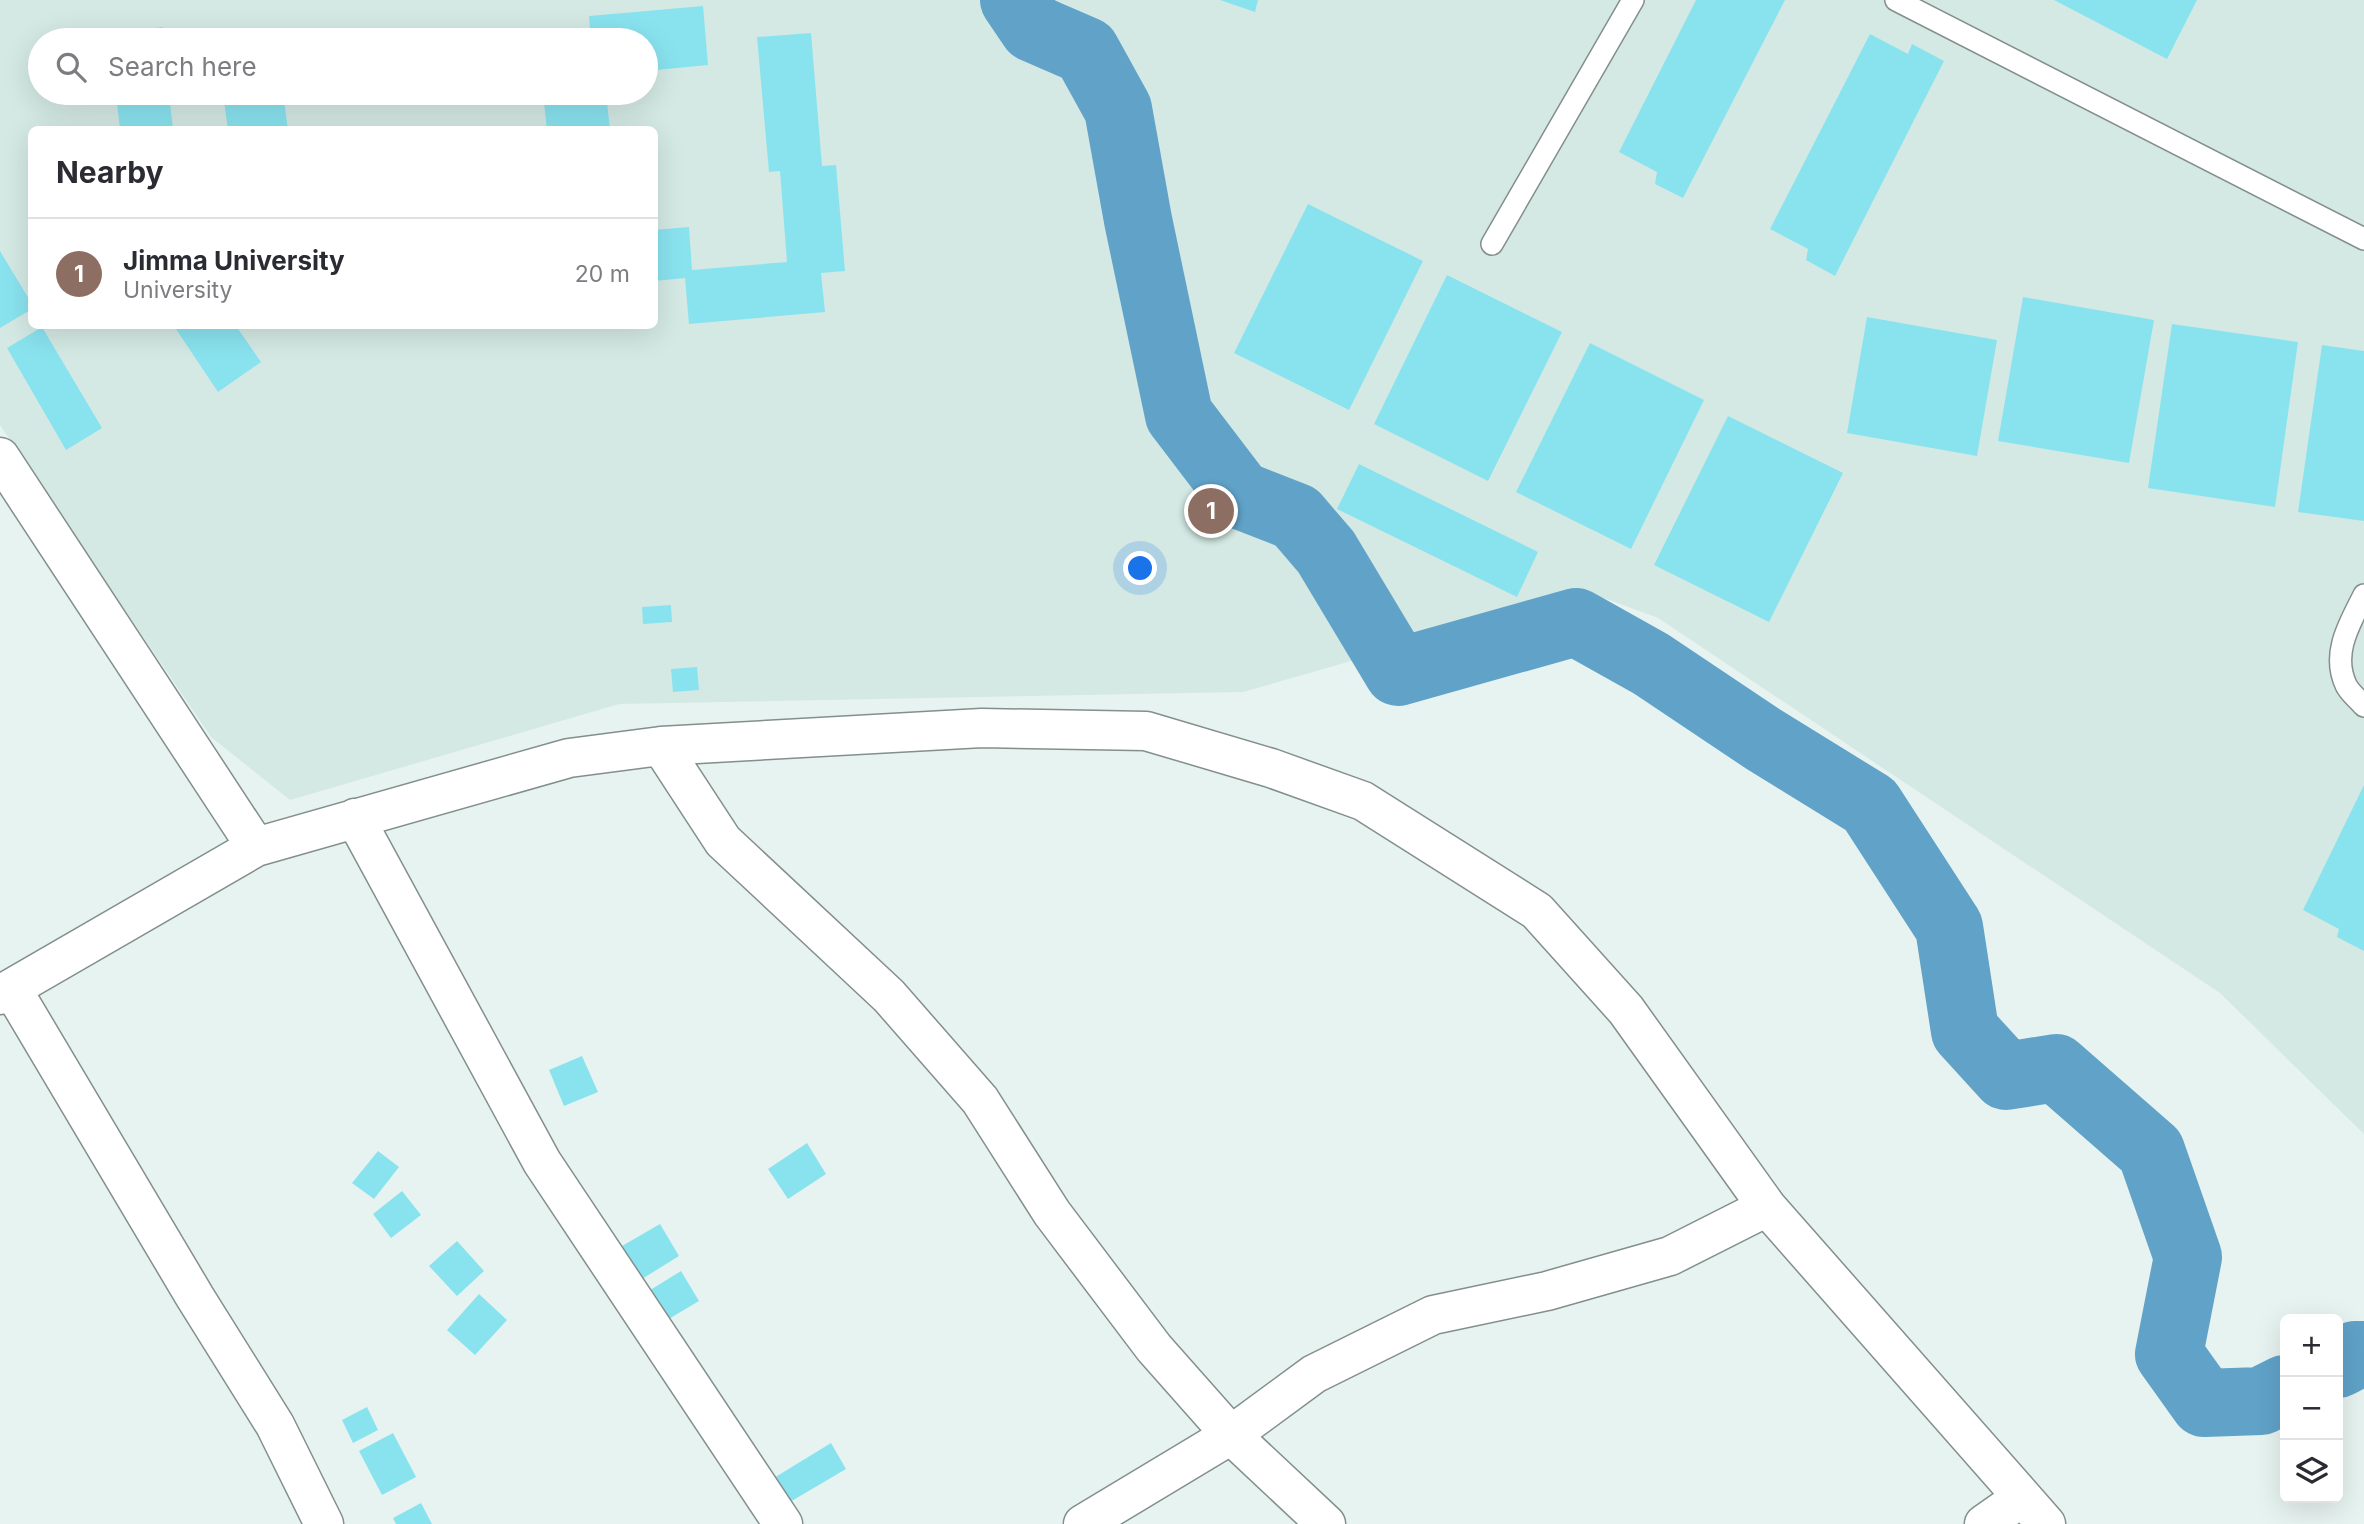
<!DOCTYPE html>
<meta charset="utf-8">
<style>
body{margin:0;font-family:Inter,sans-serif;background:#f7f7f7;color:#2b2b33}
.controls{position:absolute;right:21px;bottom:21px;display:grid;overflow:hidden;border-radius:10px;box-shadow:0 7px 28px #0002}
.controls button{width:63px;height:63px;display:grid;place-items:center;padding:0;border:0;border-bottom:2px solid #e1e1e2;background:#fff;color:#2b2b33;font:35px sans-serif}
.you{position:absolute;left:1141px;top:569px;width:24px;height:24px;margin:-18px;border:5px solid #fff;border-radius:50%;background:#1a73e8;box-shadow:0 0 0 10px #1a73e833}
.badge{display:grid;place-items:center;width:46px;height:46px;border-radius:50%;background:#111827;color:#fff;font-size:23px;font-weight:700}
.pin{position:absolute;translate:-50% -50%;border:4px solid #fff;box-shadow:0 2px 7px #0006}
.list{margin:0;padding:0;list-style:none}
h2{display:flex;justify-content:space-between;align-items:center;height:91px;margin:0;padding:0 28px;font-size:30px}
h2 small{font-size:23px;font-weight:400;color:#7c7c81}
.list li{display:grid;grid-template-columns:46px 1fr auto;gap:21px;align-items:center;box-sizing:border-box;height:112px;padding:0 28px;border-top:2px solid #e1e1e2}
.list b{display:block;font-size:26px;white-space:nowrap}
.list p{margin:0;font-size:23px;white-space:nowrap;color:#7c7c81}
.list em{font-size:23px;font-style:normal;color:#7c7c81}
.icon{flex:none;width:38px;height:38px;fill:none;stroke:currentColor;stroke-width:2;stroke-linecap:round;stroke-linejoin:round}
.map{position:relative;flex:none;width:2364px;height:1524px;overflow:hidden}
.search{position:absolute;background:#fff;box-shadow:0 7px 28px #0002;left:28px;top:28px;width:630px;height:77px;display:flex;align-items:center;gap:18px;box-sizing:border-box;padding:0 24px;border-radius:38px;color:#7c7c81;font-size:26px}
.panel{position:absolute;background:#fff;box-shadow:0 7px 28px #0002;left:28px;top:126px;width:630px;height:203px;border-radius:10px}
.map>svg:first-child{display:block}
.built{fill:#d4e9e4;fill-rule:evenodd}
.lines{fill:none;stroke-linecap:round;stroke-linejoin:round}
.river{stroke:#60a2c8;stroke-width:68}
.building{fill:#89e3ef}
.lane-casing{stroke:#838f8c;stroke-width:24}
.street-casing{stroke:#838f8c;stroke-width:41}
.lane{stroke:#fff;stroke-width:21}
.street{stroke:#fff;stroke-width:38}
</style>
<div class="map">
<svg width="2364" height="1524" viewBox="0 0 2364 1524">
<rect width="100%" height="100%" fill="#e7f3f0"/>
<!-- built -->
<path class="built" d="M0 0H2364V1134L2220 993 1658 618 1604 598 1557 602 1243 692 619 704 290 800 211 737 0 425ZM40 40H646V93H40ZM32 130H654V326H32Z"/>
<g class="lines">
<!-- river -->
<path class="river" d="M1014 0 1033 28 1086 51 1118 109 1138 220 1179 415 1240 495 1296 517 1326 552 1398 672 1576 622 1651 664 1763 739 1870 805 1949 927 1965 1031 2006 1076 2056 1068 2151 1151 2188 1257 2169 1354 2204 1403 2261 1401 2285 1389
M2338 1364 2355 1355H2364"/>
</g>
<!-- building -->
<path class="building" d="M1220 0H1258L1255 12Z
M1696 0H1785L1683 198 1655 184 1657 172 1619 152Z
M2054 0H2197L2167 59Z
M703 6 708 65 646 71V40H565L564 32 590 30 589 16Z
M163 27 164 40H110V33Z
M811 33 822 166 836 165 845 271 821 273 825 312 689 324 685 278 654 281V230L689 227 692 270 787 262 780 171 769 172 757 37Z
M1870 34 1908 54 1912 44 1944 61 1835 276 1806 260 1808 249 1770 229Z
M116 93H169L173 130H120Z
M223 93H283L288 130H228Z
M543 93H606L610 130H547Z
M1308 204 1423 261 1349 410 1234 353Z
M0 251 32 304V309L0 328Z
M1447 275 1562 332 1488 481 1374 424Z
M2023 297 2154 320 2129 463 1998 441Z
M1867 317 1997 340 1977 456 1847 433Z
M2172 324 2298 342 2275 507 2148 488Z
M174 326H236L261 362 218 392Z
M42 327 102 428 66 450 7 348Z
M1590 343 1704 400 1631 549 1516 492Z
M2322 345 2364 351V521L2298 512Z
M1728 416 1843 473 1769 622 1654 565Z
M1359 464 1538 552 1517 597 1337 509Z
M671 605 672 622 643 624 642 607Z
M697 667 699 690 673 692 671 669Z
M2364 785V951L2337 937 2339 929 2303 910Z
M582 1056 598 1092 564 1106 549 1070Z
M807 1143 826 1174 788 1199 768 1169Z
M378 1151 399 1167 374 1199 352 1183Z
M402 1191 421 1215 391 1238 373 1214Z
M660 1224 679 1256 642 1279 622 1246Z
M457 1241 484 1271 457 1296 429 1266Z
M681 1271 699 1301 657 1326 639 1297Z
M479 1294 507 1320 475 1355 447 1330Z
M367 1407 378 1430 353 1443 342 1420Z
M393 1433 416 1477 382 1495 359 1451Z
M831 1443 846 1469 778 1509 764 1484Z
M421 1503 432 1524H396L393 1518Z"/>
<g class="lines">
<!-- lane casing -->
<g class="lane-casing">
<path id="lane" d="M1896 0 2364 239
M1492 244 1633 0
M2364 595C2350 623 2331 653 2346 685 2349 692 2358 699 2364 706"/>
</g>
<!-- street casing -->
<g class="street-casing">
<path id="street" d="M0 457 256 847
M661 746 723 841 889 996 980 1100 1052 1213 1154 1348 1231 1435 1326 1524
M355 818 542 1162 783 1524
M12 989 195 1297 275 1425 324 1524
M0 995 256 847 569 758 661 746 982 728 1146 731 1271 768 1363 801 1537 911 1626 1010 1767 1207 2046 1524
M1083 1524 1231 1435 1314 1374 1433 1315 1547 1291 1670 1256 1767 1207
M1984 1524 2021 1498"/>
</g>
<!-- lane -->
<use href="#lane" class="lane"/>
<!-- street -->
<use href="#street" class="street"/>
</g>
</svg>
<div class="controls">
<button>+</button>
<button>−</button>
<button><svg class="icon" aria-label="layers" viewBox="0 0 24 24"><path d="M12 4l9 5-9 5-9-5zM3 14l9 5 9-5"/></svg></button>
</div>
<div class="you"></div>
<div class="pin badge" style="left:1211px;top:511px;background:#8d6e63">1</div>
<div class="search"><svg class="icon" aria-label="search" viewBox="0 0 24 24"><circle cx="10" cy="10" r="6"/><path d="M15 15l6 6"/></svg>Search here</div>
<section class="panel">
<h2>Nearby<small></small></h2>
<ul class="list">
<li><span class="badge" style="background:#8d6e63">1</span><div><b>Jimma University</b><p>University</p></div><em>20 m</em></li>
</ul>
</section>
</div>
